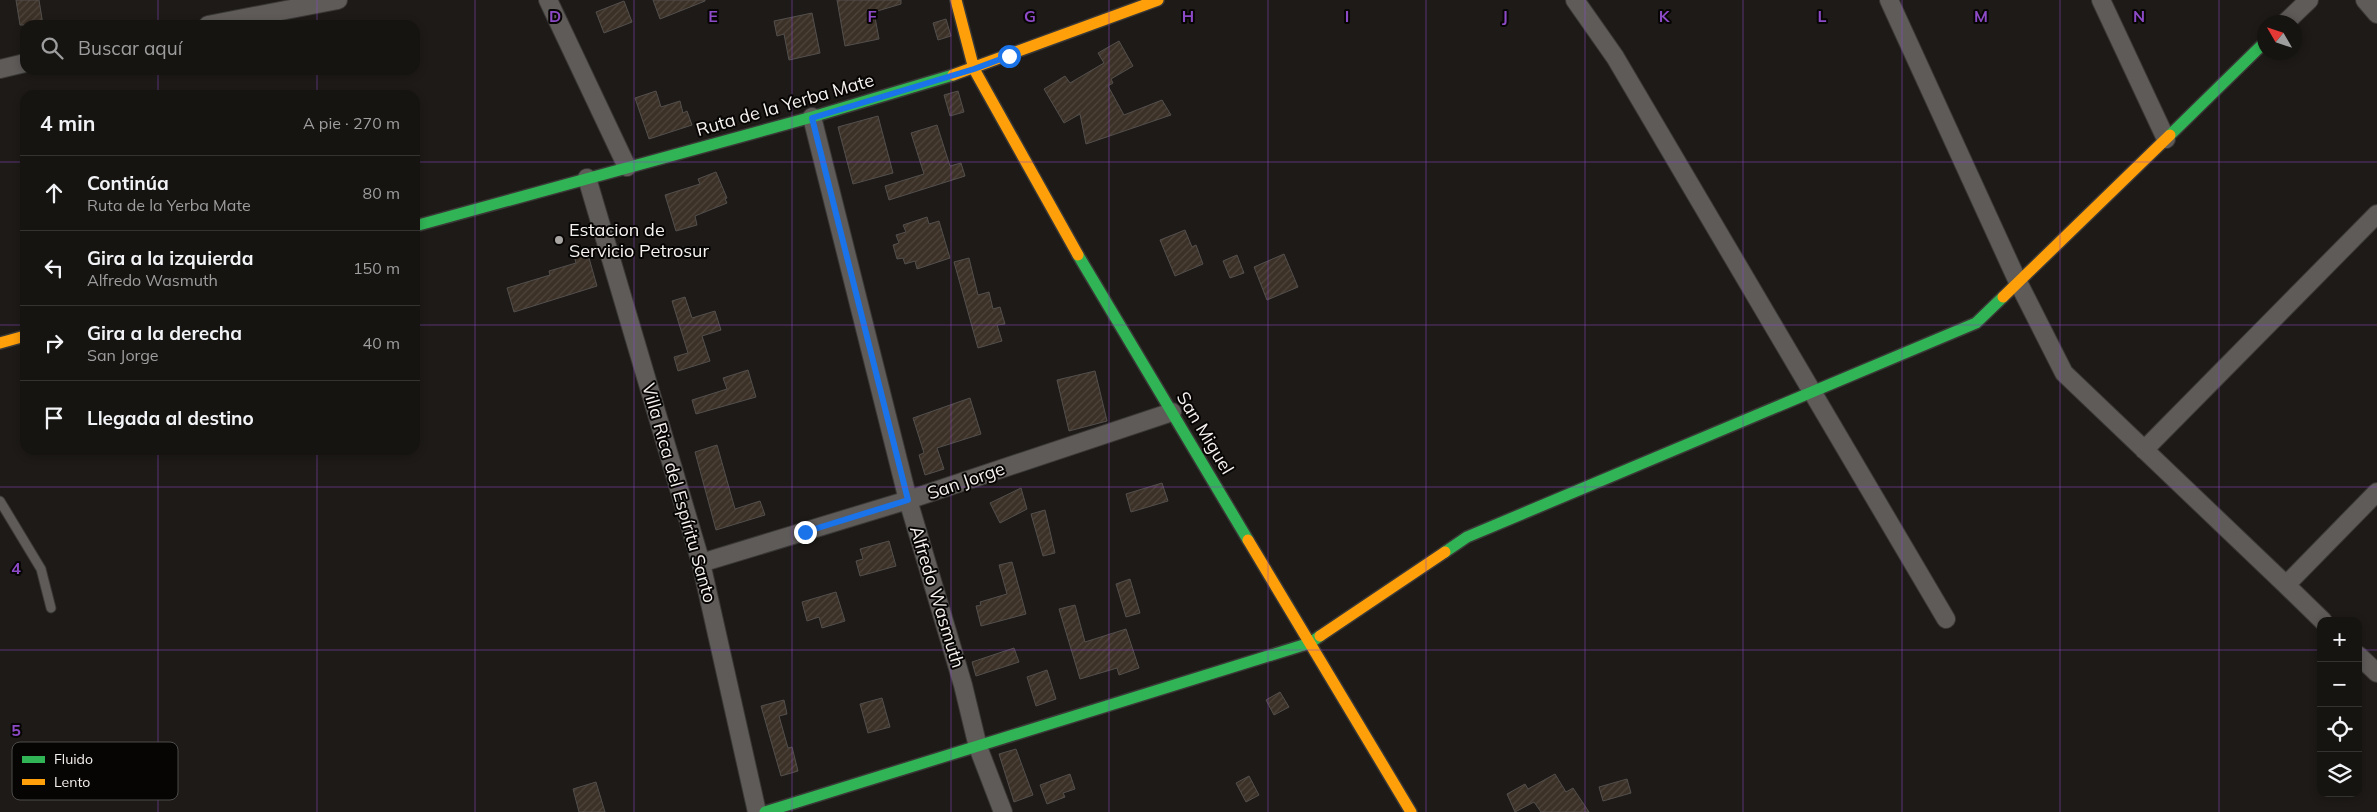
<!DOCTYPE html>
<html lang="es">
<meta charset="utf-8">
<style>
body{margin:0;font-family:Mulish,sans-serif;background:#23211f;color:#f1f3f6}
.controls{position:absolute;right:15px;bottom:15px;display:grid;overflow:hidden;border-radius:10px;box-shadow:0 2px 8px #0003}
.controls button{width:45px;height:45px;display:grid;place-items:center;padding:0;border:0;border-bottom:1px solid #353331;background:#161411;color:#f1f3f6;font:25px sans-serif}
.compass{position:absolute;left:2257px;top:15px;width:45px;height:45px;border-radius:50%;background:#161411;box-shadow:0 2px 8px #0003;rotate:309deg}
.stop{position:absolute;width:15px;height:15px;margin:-11px;border:4px solid #1a73e8;border-radius:50%;background:#fff}
.stop.end{background:#1a73e8;border-color:#fff;box-shadow:0 1px 5px #0008}
.list{margin:0;padding:0;list-style:none}
h2{display:flex;justify-content:space-between;align-items:center;height:65px;margin:0;padding:0 20px;font-size:21px}
h2 small{font-size:16px;font-weight:400;color:#9e9e9f}
.list li{display:grid;grid-template-columns:32px 1fr auto;gap:15px;align-items:center;box-sizing:border-box;height:75px;padding:0 20px;border-top:1px solid #353331}
.list b{display:block;font-size:19px;white-space:nowrap}
.list p{margin:0;font-size:16px;white-space:nowrap;color:#9e9e9f}
.list em{font-size:16px;font-style:normal;color:#9e9e9f}
.icon{flex:none;width:28px;height:28px;fill:none;stroke:currentColor;stroke-width:2;stroke-linecap:round;stroke-linejoin:round}
.map{position:relative;flex:none;width:2377px;height:812px;overflow:hidden}
.search{position:absolute;background:#161411;box-shadow:0 2px 8px #0003;left:20px;top:20px;width:400px;height:55px;display:flex;align-items:center;gap:12px;box-sizing:border-box;padding:0 18px;border-radius:15px;color:#9e9e9f;font-size:19px}
.panel{position:absolute;background:#161411;box-shadow:0 2px 8px #0003;left:20px;top:90px;width:400px;height:365px;border-radius:15px}
.map>svg:first-child{display:block}
.building{fill:url(#building-hatch);stroke:#524f4d}
.lines{fill:none;stroke-linecap:round;stroke-linejoin:round}
.lane-casing{stroke:#3a3836;stroke-width:11}
.street-casing{stroke:#3a3836;stroke-width:20}
.fast-casing{stroke:#3a3836;stroke-width:14}
.slow-casing{stroke:#3a3836;stroke-width:14}
.lane{stroke:#5e5b59;stroke-width:9}
.street{stroke:#5e5b59;stroke-width:18}
.fast{stroke:#30b455;stroke-width:11}
.slow{stroke:#ff9f0a;stroke-width:11}
.route{stroke:#1a73e8;stroke-width:6}
.grid{fill:none;stroke:#8d4ac6;stroke-width:1;stroke-opacity:0.55}
.poi-dot{fill:#a9a6a3;stroke:#070504;stroke-width:2}
.labels{text-anchor:middle;stroke-width:4;stroke-linejoin:round;paint-order:stroke}
.street-label{font-size:18px;fill:#f5f1ee;stroke:#070504}
.poi-label{font-size:18px;fill:#f5f1ee;stroke:#070504;text-anchor:start}
.key{fill:#070504;stroke:#4e4c4a;stroke-width:1}
.key-label{font-size:14px;fill:#f5f1ee}
.grid-label{font-size:16px;text-anchor:middle;font-weight:bold;fill:#8d4ac6;stroke:#070504;stroke-width:4;stroke-linejoin:round;paint-order:stroke}
</style>
<div class="map">
<svg width="2377" height="812" viewBox="0 0 2377 812">
<defs>
<pattern id="building-hatch" width="6" height="6" patternUnits="userSpaceOnUse" patternTransform="scale(1.25)"><rect width="6" height="6" fill="#3c3127"/><path d="M-1 1l2-2M0 6l6-6M5 7l2-2" fill="none" stroke="#4f453c"/></pattern>
</defs>
<rect width="100%" height="100%" fill="#1d1a17"/>
<!-- building -->
<path class="building" d="M16 0H39L43 25H20Z
M653 0H705V1L660 19Z
M837 0H901V4L874 12 879 39 845 46Z
M624 1 632 22 604 33 596 12Z
M812 13 820 53 789 60 784 34 777 36 774 21Z
M946 19 951 36 938 40 933 23Z
M1119 41 1133 66 1111 79 1113 83 1108 86 1124 115 1162 100 1171 115 1086 144 1080 114 1064 123 1044 89 1065 76 1070 83 1104 63 1098 53Z
M656 91 661 107 680 101 683 113 687 111 692 125 649 139 635 98Z
M958 91 964 112 950 116 944 95Z
M878 116 893 173 853 184 838 127Z
M937 125 950 166 961 163 965 176 889 200 885 186 924 174 911 133Z
M716 172 727 198 725 199 727 203 695 216 697 225 676 231 665 195 700 184 698 179Z
M927 217 929 224 939 221 950 258 917 269 915 261 905 264 903 258 897 259 893 245 899 243 896 235 906 232 903 225Z
M1185 230 1192 247 1196 245 1203 264 1175 276 1160 240Z
M587 251 597 286 514 312 507 288 550 275 549 271 576 263 574 255Z
M1284 254 1298 287 1267 300 1254 267Z
M1237 255 1244 273 1230 278 1223 261Z
M969 258 978 295 989 292 993 309 1000 307 1005 324 997 325 1002 341 978 348 954 262Z
M685 297 692 318 715 311 721 330 702 336 710 361 678 371 674 357 688 353 672 301Z
M748 370 756 397 696 414 692 400 727 389 723 378Z
M1095 371 1107 421 1069 431 1057 380Z
M970 398 981 434 937 448 944 469 925 475 919 455 924 453 913 418Z
M717 445 735 509 760 501 765 515 716 530 695 452Z
M1162 483 1168 501 1131 512 1126 494Z
M1021 488 1027 509 1000 523 990 503Z
M1045 510 1055 553 1043 556 1031 514Z
M889 541 896 566 860 576 856 561 863 559 860 549Z
M1012 562 1026 614 981 626 976 606 981 605 980 602 1007 594 999 565Z
M1130 579 1140 613 1126 617 1116 584Z
M836 592 845 621 822 628 819 617 807 621 802 602Z
M1075 605 1085 642 1126 629 1139 668 1119 675 1117 668 1080 679 1059 609Z
M1014 648 1019 662 976 676 972 662Z
M1047 670 1056 699 1036 706 1027 677Z
M1280 692 1289 707 1274 715 1266 700Z
M882 698 890 727 868 733 860 704Z
M784 700 787 714 779 716 788 748 792 747 798 771 781 776 761 706Z
M1016 749 1033 795 1014 802 999 754Z
M1070 774 1075 789 1063 793 1065 797 1047 804 1040 785Z
M1555 774 1566 792 1573 788 1589 812H1541L1534 802 1515 812 1507 794 1525 784 1528 789Z
M1249 776 1259 795 1246 802 1236 783Z
M1627 779 1631 793 1603 801 1599 787Z
M596 782 605 812H579L573 789Z"/>
<g class="lines">
<!-- lane casing -->
<g class="lane-casing">
<path id="lane" d="M0 501 41 569 51 608"/>
</g>
<!-- street casing -->
<g class="street-casing">
<path id="street" d="M548 0 627 167
M1575 0 1615 57 1946 619
M1889 0 2018 282 2064 373 2286 585
M2101 0 2166 139
M2365 0 2377 14
M2286 22 2309 0
M208 25 338 0
M0 69 25 63
M812 117 908 500 963 685 978 747 1003 812
M587 178 701 563 757 812
M2144 450 2377 214
M701 563 908 500 1172 412
M2323 621 2286 585 2377 492
M2358 655 2377 673"/>
</g>
<!-- fast casing -->
<g class="fast-casing">
<path id="fast" d="M2170 135 2264 43
M415 226 812 117 953 75
M1078 255 1248 540
M1445 552 1467 537 1976 323 2003 297
M765 812 1310 643 1320 636"/>
</g>
<!-- slow casing -->
<g class="slow-casing">
<path id="slow" d="M956 0 974 69 1078 255
M953 75 1158 0
M2003 297 2170 135
M0 343 25 336
M1248 540 1411 812
M1320 636 1445 552"/>
</g>
<!-- lane -->
<use href="#lane" class="lane"/>
<!-- street -->
<use href="#street" class="street"/>
<!-- fast -->
<use href="#fast" class="fast"/>
<!-- slow -->
<use href="#slow" class="slow"/>
</g>
<g class="lines">
<!-- route -->
<path class="route" d="M805 532 908 500 812 118 974 69 1009 56"/>
</g>
<!-- grid -->
<path class="grid" d="M158 0V25M317 0V25M475 0V812M634 0V812M792 0V812M951 0V812M1109 0V812M1268 0V812M1426 0V812M1585 0V812M1743 0V812M1902 0V812M2060 0V812M2219 0V812M158 70V95M317 70V95M0 162H25M415 162H2377M0 325H25M415 325H2377M158 450V812M317 450V812M0 487H2377M0 650H2321M2358 650H2377"/>
<!-- markers -->
<circle class="poi-dot" cx="559" cy="240" r="5"/>
<g class="labels">
<!-- street labels -->
<g class="street-label">
<text transform="translate(785 105) rotate(-16)" y="6">Ruta de la Yerba Mate</text>
<text transform="translate(1205 433) rotate(59)" y="6">San Miguel</text>
<text transform="translate(966 481) rotate(-19)" y="6">San Jorge</text>
<text transform="translate(679 493) rotate(74)" y="6">Villa Rica del Espíritu Santo</text>
<text transform="translate(937 597) rotate(73)" y="6">Alfredo Wasmuth</text>
</g>
<!-- poi labels -->
<g class="poi-label">
<text x="569" y="236">Estacion de<tspan x="569" dy="21">Servicio Petrosur</tspan></text>
</g>
</g>
<!-- legend -->
<rect x="12" y="742" width="166" height="58" rx="8" class="key"/>
<rect x="22" y="756" width="23" height="7" fill="#30b455"/>
<rect x="22" y="779" width="23" height="6" fill="#ff9f0a"/>
<g class="key-label">
<text x="54" y="764">Fluido</text>
<text x="54" y="787">Lento</text>
</g>
<g class="grid-label">
<text x="555" y="22">D</text>
<text x="713" y="22">E</text>
<text x="872" y="22">F</text>
<text x="1030" y="22">G</text>
<text x="1188" y="22">H</text>
<text x="1347" y="22">I</text>
<text x="1505" y="22">J</text>
<text x="1664" y="22">K</text>
<text x="1822" y="22">L</text>
<text x="1981" y="22">M</text>
<text x="2139" y="22">N</text>
<text x="16" y="574">4</text>
<text x="16" y="736">5</text>
</g>
</svg>
<div class="controls">
<button>+</button>
<button>−</button>
<button><svg class="icon" aria-label="locate" viewBox="0 0 24 24"><circle cx="12" cy="12" r="6"/><path d="M12 2v4M12 18v4M2 12h4M18 12h4"/></svg></button>
<button><svg class="icon" aria-label="layers" viewBox="0 0 24 24"><path d="M12 4l9 5-9 5-9-5zM3 14l9 5 9-5"/></svg></button>
</div>
<svg class="compass" viewBox="-18 -18 36 36"><path d="M0-13l5 13h-10z" fill="#e53935"/><path d="M0 13l5-13h-10z" fill="#9e9e9f"/></svg>
<div class="stop" style="left:1009px;top:56px"></div>
<div class="stop end" style="left:805px;top:532px"></div>
<div class="search"><svg class="icon" aria-label="search" viewBox="0 0 24 24"><circle cx="10" cy="10" r="6"/><path d="M15 15l6 6"/></svg>Buscar aquí</div>
<section class="panel">
<h2>4 min<small>A pie · 270 m</small></h2>
<ul class="list">
<li><svg class="icon" aria-label="ahead" viewBox="0 0 24 24"><path d="M12 20V5M6 11l6-6 6 6"/></svg><div><b>Continúa</b><p>Ruta de la Yerba Mate</p></div><em>80 m</em></li>
<li><svg class="icon" aria-label="left" viewBox="0 0 24 24"><path d="M17 20v-9H6M10 6l-5 5 5 5"/></svg><div><b>Gira a la izquierda</b><p>Alfredo Wasmuth</p></div><em>150 m</em></li>
<li><svg class="icon" aria-label="right" viewBox="0 0 24 24"><path d="M7 20v-9h11M14 6l5 5-5 5"/></svg><div><b>Gira a la derecha</b><p>San Jorge</p></div><em>40 m</em></li>
<li><svg class="icon" aria-label="arrive" viewBox="0 0 24 24"><path d="M6 21V4h12l-3 4 3 4H6"/></svg><div><b>Llegada al destino</b></div></li>
</ul>
</section>
</div>
